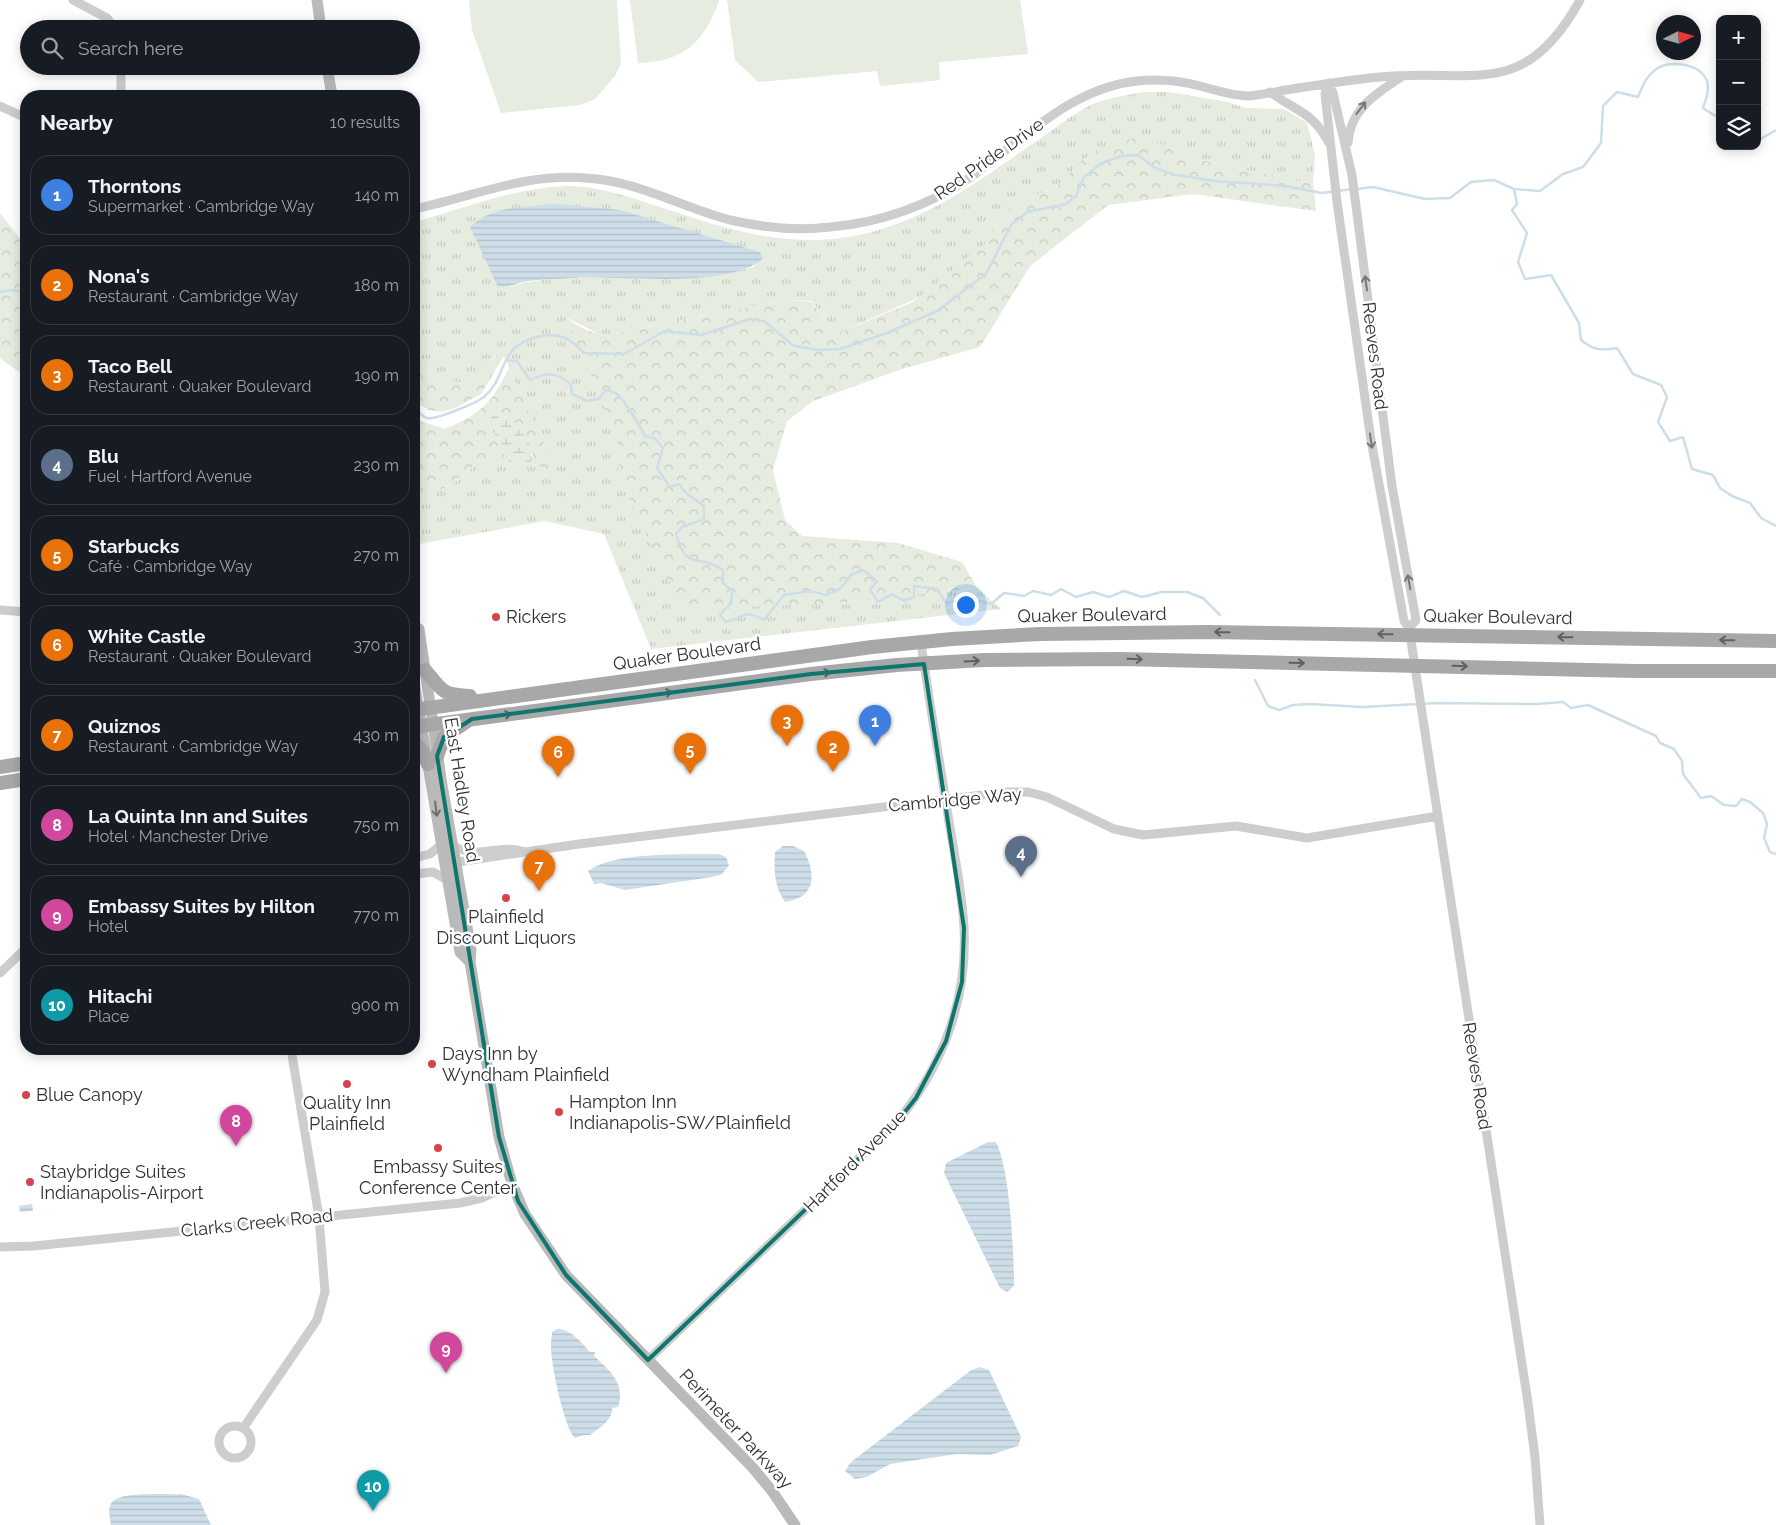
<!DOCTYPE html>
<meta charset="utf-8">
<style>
body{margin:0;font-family:Raleway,sans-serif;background:#242831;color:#f1f3f6}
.controls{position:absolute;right:15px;top:15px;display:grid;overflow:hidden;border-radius:10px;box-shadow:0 2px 12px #0003}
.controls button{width:45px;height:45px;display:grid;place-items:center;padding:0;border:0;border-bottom:1px solid #363941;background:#171b24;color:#f1f3f6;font:25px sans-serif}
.compass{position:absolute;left:1656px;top:15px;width:45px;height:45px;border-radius:50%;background:#171b24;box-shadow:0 2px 12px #0003;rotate:85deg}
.you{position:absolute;left:965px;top:604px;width:18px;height:18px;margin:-12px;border:4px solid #fff;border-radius:50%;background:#1a73e8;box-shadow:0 0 0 8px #1a73e833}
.badge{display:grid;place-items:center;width:32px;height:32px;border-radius:50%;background:#d6434c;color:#fff;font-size:16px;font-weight:700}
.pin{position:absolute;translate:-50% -41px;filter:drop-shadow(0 1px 2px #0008)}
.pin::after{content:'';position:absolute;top:26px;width:18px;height:15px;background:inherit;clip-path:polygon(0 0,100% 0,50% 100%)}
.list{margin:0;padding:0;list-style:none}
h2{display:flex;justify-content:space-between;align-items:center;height:65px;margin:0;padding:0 20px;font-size:21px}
h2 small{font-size:16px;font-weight:400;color:#9ea1a6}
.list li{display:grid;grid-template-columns:32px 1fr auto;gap:15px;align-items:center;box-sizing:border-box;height:80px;margin:0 10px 10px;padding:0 10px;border:1px solid #363941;border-radius:20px}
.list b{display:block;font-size:19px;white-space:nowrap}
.list p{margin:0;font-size:16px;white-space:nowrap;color:#9ea1a6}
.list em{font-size:16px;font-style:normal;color:#9ea1a6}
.icon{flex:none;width:28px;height:28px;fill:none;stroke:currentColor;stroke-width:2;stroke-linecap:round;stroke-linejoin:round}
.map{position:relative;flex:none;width:1776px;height:1525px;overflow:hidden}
.search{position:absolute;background:#171b24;box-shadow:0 2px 12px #0003;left:20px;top:20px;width:400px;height:55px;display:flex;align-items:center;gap:12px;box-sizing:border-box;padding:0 18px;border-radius:28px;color:#9ea1a6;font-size:19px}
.panel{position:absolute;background:#171b24;box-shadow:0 2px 12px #0003;left:20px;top:90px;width:400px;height:965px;border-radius:20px}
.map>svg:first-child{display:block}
.grass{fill:url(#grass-tufts);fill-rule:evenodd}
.forest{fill:url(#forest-crowns)}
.wetland{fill:url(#wetland-marsh)}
.garden{fill:#e6ecdf}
.water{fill:url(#water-rules)}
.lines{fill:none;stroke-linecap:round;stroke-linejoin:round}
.stream{stroke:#cddee9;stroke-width:2.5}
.street{stroke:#cdcdcd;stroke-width:9}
.secondary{stroke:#bababa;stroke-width:11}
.primary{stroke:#a8a8a8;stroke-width:14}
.oneway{stroke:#777}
.oneway2{stroke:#606060}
.oneway3{stroke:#6e6e6e}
.marked{fill:none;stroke:#0f766e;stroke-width:4;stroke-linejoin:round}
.poi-dot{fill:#d6434c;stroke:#fff;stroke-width:2}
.labels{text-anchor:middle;stroke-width:5;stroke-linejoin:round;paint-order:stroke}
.street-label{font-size:18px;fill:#303030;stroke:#fff}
.poi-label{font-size:18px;fill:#303030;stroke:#fff;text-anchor:start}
</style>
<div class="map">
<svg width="1776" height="1525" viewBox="0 0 1776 1525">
<defs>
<pattern id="grass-tufts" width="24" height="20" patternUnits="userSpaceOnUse" patternTransform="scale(1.25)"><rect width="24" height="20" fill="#e6ecdf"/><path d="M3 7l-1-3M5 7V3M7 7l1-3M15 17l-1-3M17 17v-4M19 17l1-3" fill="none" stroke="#c6cbc0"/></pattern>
<pattern id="forest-crowns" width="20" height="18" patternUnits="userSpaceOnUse" patternTransform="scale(1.25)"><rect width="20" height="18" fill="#e6ecdf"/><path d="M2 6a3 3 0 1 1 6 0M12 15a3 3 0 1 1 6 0" fill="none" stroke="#c6cbc0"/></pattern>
<pattern id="wetland-marsh" width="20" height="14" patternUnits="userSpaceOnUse" patternTransform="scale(1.25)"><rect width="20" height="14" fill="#e6ecdf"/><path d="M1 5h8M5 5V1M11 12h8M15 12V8" fill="none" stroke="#c6cbc0"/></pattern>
<pattern id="water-rules" width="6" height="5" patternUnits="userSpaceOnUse" patternTransform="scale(1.25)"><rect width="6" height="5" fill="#cddee9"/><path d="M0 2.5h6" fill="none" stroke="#b0bfc8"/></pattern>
</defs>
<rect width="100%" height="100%" fill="#fff"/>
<!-- grass -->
<path class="grass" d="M1142 92H1169L1228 102 1245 108 1284 109 1307 123 1315 155 1313 184 1197 159 1165 145 1061 183 1006 210 985 244 920 297 836 334 812 301 784 300 603 336 567 318 617 438 619 478 904 595 977 588 1001 609 651 649 604 534 545 521 419 544 420 496C442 490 466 479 479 459L510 464 531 463 557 473 501 350C493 358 487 370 478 377 460 390 433 375 414 370V222C463 209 513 188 565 186 595 185 633 198 660 207 725 229 790 250 859 235 930 220 985 176 1044 136 1058 126 1073 114 1089 106 1105 98 1125 96 1142 92ZM480 218 691 233 760 252 754 267C708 279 660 279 613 278 579 278 542 276 510 287Z"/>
<!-- forest -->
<path class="forest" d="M1134 138 1165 145 1197 159 1313 184 1316 211 1193 194 1108 205 1030 266 980 347 902 369 813 401 787 421 773 470 785 520 802 536 898 543 962 562 977 588 837 603 683 610 619 478 617 438 566 318 582 328 603 336 784 300 812 302 836 334 913 302 985 244 1006 210 1061 183 1080 162 1095 151Z
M0 213 22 241H26V377L0 358Z
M501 350 504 356 481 394 455 408 440 412 429 410 414 402V370C433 375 460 390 478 377 487 370 494 358 501 350Z
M509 368 558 474 531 463 533 455 505 416 489 425 510 464 479 459C465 479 438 494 414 497V419L445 429C482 413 491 404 509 368Z"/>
<!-- wetland -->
<path class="wetland" d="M493 416C516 412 536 443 531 463L510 464 489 425V419Z"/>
<!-- garden -->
<path class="garden" d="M469 0H617L621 64 615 76 595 99 580 105 501 113 472 30Z
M630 0H719V1C703 43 685 61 638 63Z
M727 0H1020L1028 54 939 62 940 80 880 86 877 71 758 82 735 60Z"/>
<!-- water -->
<path class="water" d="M558 204 620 210 760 252 763 258C730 290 619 275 573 278 557 279 539 279 523 282 514 285 508 287 498 287L470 227C492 205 528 207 558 204Z
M783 846H793L804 851C817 875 815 898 785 902 774 886 774 871 775 852Z
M719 854 726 857 729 865 722 874 712 877 625 890 601 883 594 884 588 871C615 851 685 855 719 854Z
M988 1142H996C1010 1169 1014 1253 1014 1286L1007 1292 1000 1288 944 1173 946 1163Z
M32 1204 33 1211 20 1212 19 1206Z
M557 1329C570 1328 582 1343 590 1352H595L594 1356C609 1370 626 1383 618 1407L612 1408C613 1420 599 1428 590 1435H584L575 1438C564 1428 550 1360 551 1344 551 1340 552 1336 552 1332Z
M979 1367 989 1370 1021 1437 1018 1446 990 1455 957 1454 890 1464 867 1477 855 1479 845 1471 851 1462 970 1371Z
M181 1494 199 1499 211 1525H111C110 1518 107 1508 112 1502 122 1491 166 1495 181 1494Z"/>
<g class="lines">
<!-- stream -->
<path class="stream" d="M1757 141 1776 130
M1357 189 1373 187 1425 199 1450 198 1471 182 1494 180 1514 189 1540 191 1563 174 1583 167 1601 143 1603 106 1617 92 1638 97C1642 87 1646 77 1655 70 1668 59 1700 63 1707 81 1710 89 1706 100 1703 108L1714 115 1720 116
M1514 189 1517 204 1512 210 1527 233 1518 262 1525 279 1551 275 1579 323 1581 340C1593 350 1602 351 1617 348L1633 374 1661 385 1667 397 1658 422 1670 441 1683 437 1692 469 1713 475 1720 488 1732 496 1750 503 1761 518 1776 526
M0 292 11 290 26 293
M506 360 517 361 530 380C547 372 558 372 571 385L572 394 587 401 599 399 606 390C609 391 615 392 617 394 625 401 641 427 645 436L654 438 663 448 657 468 670 487 679 484 686 493 704 506V519L682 527 676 534C687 573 697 552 723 570V583L732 591 731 603 720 615 726 622C746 618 741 608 764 620L784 595 810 591 826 595 841 588 851 575 863 570 877 581 870 590 878 602 892 594 904 601 914 597V586L937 589 946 603 971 599 991 604 1004 593 1024 596 1033 591 1051 595 1061 589 1076 597 1093 592 1109 597 1124 591 1142 597 1162 592H1187L1203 598 1220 615
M414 409C418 412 422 416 427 418 436 420 476 403 484 397 509 376 496 345 541 336 560 332 571 339 584 353L624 354 665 331 701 335 750 319 764 321 794 346 819 350 840 349 887 333 937 311 986 274 1011 225 1027 212 1066 204 1076 196 1084 177 1100 164 1121 156 1138 155 1155 168 1176 175 1215 181 1285 186 1322 193 1352 189
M1255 680 1268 706 1279 710 1293 705 1310 704 1363 707 1437 703 1536 704 1563 702 1571 708 1588 705 1656 736 1660 743 1674 749 1682 761 1683 774 1701 798 1711 796 1724 805 1736 806 1742 799 1750 802 1763 813 1767 824 1764 838 1770 852 1776 854"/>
<!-- street -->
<path class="street" d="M73 0 107 18 115 29
M121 66V96
M1329 83 1325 94 1337 202 1371 440 1404 621 1409 628 1528 1403 1535 1457 1540 1525
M1329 83 1333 93 1352 175 1392 486 1416 620 1409 628
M1270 92C1297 112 1312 111 1329 143
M0 106 26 118
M1348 143C1350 109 1376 94 1401 77
M414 209C473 197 523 173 586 178 638 181 681 207 730 220 761 227 798 231 830 227 880 223 930 205 971 177 1022 140 1071 88 1137 81 1157 79 1181 81 1200 86 1215 90 1233 96 1249 96 1261 95 1274 92 1286 90 1317 85 1348 80 1380 77 1473 68 1524 102 1580 0
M0 610 26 612
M452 845C479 861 495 844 522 851
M414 858 430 854 442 844
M451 863 579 844 1007 792H1028L1047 797 1114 829 1143 835 1236 826 1307 838 1438 816
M414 874 433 872 449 881
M0 973 26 948
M0 1247 34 1246 460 1203 482 1198 512 1184
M648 1360 896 1123C942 1068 968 1000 964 927 962 892 955 857 949 822 940 762 929 702 921 642
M219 1442a16 16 0 1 1 32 0a16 16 0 1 1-32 0Z
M244 1427 317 1320 325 1292 319 1217 291 1049"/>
<!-- secondary -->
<path class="secondary" d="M317 0 321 29
M327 66 332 96
M414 626 419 629 442 785 471 950 470 962 499 1137 512 1184 525 1214 566 1275 753 1468 772 1491 795 1525
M414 683 460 952 470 962"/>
<!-- primary -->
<path class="primary" d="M425 670C443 691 441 695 470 696
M414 710 872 647 952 639 1040 634 1207 632 1776 641
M414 727 811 674 897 665 984 660 1119 659 1635 671H1776
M414 743 421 749 428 764
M437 756 444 737 466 722
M0 767 26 763
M0 783 26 779"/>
</g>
<!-- one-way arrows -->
<defs><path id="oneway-shaft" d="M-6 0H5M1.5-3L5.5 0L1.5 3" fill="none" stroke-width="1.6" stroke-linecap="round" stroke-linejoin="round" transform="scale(1.25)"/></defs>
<g class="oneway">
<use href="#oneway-shaft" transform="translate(1361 108) rotate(-52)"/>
<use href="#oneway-shaft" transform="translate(1366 283) rotate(-98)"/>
<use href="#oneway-shaft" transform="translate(1371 441) rotate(82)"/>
<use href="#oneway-shaft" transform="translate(1409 582) rotate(-100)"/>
</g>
<g class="oneway2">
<use href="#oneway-shaft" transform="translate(1222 632) rotate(-179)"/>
<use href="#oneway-shaft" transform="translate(1385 634) rotate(-179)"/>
<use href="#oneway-shaft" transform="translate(1565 637) rotate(-179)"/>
<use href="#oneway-shaft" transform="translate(1727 640) rotate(-179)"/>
<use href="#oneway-shaft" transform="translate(1135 659) rotate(2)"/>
<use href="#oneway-shaft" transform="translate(972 661) rotate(-3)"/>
<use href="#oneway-shaft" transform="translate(1297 663) rotate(1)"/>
<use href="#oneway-shaft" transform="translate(1460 666) rotate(2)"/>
<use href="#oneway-shaft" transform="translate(823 673) rotate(-7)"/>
<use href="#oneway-shaft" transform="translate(665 693) rotate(-8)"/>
<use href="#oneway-shaft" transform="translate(504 715) rotate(-8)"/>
</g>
<use class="oneway3" href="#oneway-shaft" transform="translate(436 809) rotate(83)"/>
<!-- marked area -->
<path class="marked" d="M924 664 964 928 962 982 946 1041 916 1098 896 1123 648 1360 566 1275 518 1201 499 1137 437 756 444 737 472 719 811 674Z"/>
<!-- markers -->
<g class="poi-dot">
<circle cx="496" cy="617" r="5"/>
<circle cx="506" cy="898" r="5"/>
<circle cx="432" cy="1064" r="5"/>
<circle cx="347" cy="1084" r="5"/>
<circle cx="26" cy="1095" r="5"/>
<circle cx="559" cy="1112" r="5"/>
<circle cx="438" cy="1148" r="5"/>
<circle cx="30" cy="1182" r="5"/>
</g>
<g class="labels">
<!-- street labels -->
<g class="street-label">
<text transform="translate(989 159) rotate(-35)" y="6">Red Pride Drive</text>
<text transform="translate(1375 356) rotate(83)" y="6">Reeves Road</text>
<text transform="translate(1092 615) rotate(-1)" y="6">Quaker Boulevard</text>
<text transform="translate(1498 617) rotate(1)" y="6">Quaker Boulevard</text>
<text transform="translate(687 654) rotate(-8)" y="6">Quaker Boulevard</text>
<text transform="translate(462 790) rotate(81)" y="6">East Hadley Road</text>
<text transform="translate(955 800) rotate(-5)" y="6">Cambridge Way</text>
<text transform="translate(1477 1076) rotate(81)" y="6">Reeves Road</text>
<text transform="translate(855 1161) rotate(-45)" y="6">Hartford Avenue</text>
<text transform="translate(257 1223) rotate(-6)" y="6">Clarks Creek Road</text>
<text transform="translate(736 1429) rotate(47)" y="6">Perimeter Parkway</text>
</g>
<!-- poi labels -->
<g class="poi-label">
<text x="506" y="623">Rickers</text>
<text x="506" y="923" text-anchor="middle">Plainfield<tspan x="506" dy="21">Discount Liquors</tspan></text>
<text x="442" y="1060">Days Inn by<tspan x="442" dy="21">Wyndham Plainfield</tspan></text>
<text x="36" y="1101">Blue Canopy</text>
<text x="569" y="1108">Hampton Inn<tspan x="569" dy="21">Indianapolis-SW/Plainfield</tspan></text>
<text x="347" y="1109" text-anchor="middle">Quality Inn<tspan x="347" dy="21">Plainfield</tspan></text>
<text x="438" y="1173" text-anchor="middle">Embassy Suites<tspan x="438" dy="21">Conference Center</tspan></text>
<text x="40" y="1178">Staybridge Suites<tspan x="40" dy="21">Indianapolis-Airport</tspan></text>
</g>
</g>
</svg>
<div class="controls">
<button>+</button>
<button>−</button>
<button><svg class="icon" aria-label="layers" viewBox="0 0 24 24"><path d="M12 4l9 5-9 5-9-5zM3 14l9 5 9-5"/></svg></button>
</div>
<svg class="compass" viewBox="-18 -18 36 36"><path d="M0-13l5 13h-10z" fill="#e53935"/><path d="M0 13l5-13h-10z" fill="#9ea1a6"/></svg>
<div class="you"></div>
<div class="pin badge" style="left:875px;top:746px;background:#3f7fe0">1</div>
<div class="pin badge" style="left:833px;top:772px;background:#e8710a">2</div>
<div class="pin badge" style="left:787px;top:746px;background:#e8710a">3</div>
<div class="pin badge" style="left:1021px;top:877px;background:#5c6f8a">4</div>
<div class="pin badge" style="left:690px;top:774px;background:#e8710a">5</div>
<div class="pin badge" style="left:558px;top:777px;background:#e8710a">6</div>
<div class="pin badge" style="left:539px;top:891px;background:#e8710a">7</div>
<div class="pin badge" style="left:236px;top:1146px;background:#d1479c">8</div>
<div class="pin badge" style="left:446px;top:1373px;background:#d1479c">9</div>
<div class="pin badge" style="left:373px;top:1511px;background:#0f9aa8">10</div>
<div class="search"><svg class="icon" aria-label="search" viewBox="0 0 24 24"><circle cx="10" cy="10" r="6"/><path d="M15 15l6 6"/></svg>Search here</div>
<section class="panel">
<h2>Nearby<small>10 results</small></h2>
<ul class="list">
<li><span class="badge" style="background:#3f7fe0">1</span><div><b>Thorntons</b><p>Supermarket · Cambridge Way</p></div><em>140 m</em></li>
<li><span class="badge" style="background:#e8710a">2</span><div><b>Nona's</b><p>Restaurant · Cambridge Way</p></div><em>180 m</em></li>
<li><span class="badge" style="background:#e8710a">3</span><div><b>Taco Bell</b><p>Restaurant · Quaker Boulevard</p></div><em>190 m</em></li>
<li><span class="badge" style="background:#5c6f8a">4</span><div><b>Blu</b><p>Fuel · Hartford Avenue</p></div><em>230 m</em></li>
<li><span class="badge" style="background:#e8710a">5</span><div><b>Starbucks</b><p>Café · Cambridge Way</p></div><em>270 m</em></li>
<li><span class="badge" style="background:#e8710a">6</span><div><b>White Castle</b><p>Restaurant · Quaker Boulevard</p></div><em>370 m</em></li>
<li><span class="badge" style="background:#e8710a">7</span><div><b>Quiznos</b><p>Restaurant · Cambridge Way</p></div><em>430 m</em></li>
<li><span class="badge" style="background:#d1479c">8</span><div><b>La Quinta Inn and Suites</b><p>Hotel · Manchester Drive</p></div><em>750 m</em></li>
<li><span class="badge" style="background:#d1479c">9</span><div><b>Embassy Suites by Hilton</b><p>Hotel</p></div><em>770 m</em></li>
<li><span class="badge" style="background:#0f9aa8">10</span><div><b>Hitachi</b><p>Place</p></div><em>900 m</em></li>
</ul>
</section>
</div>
